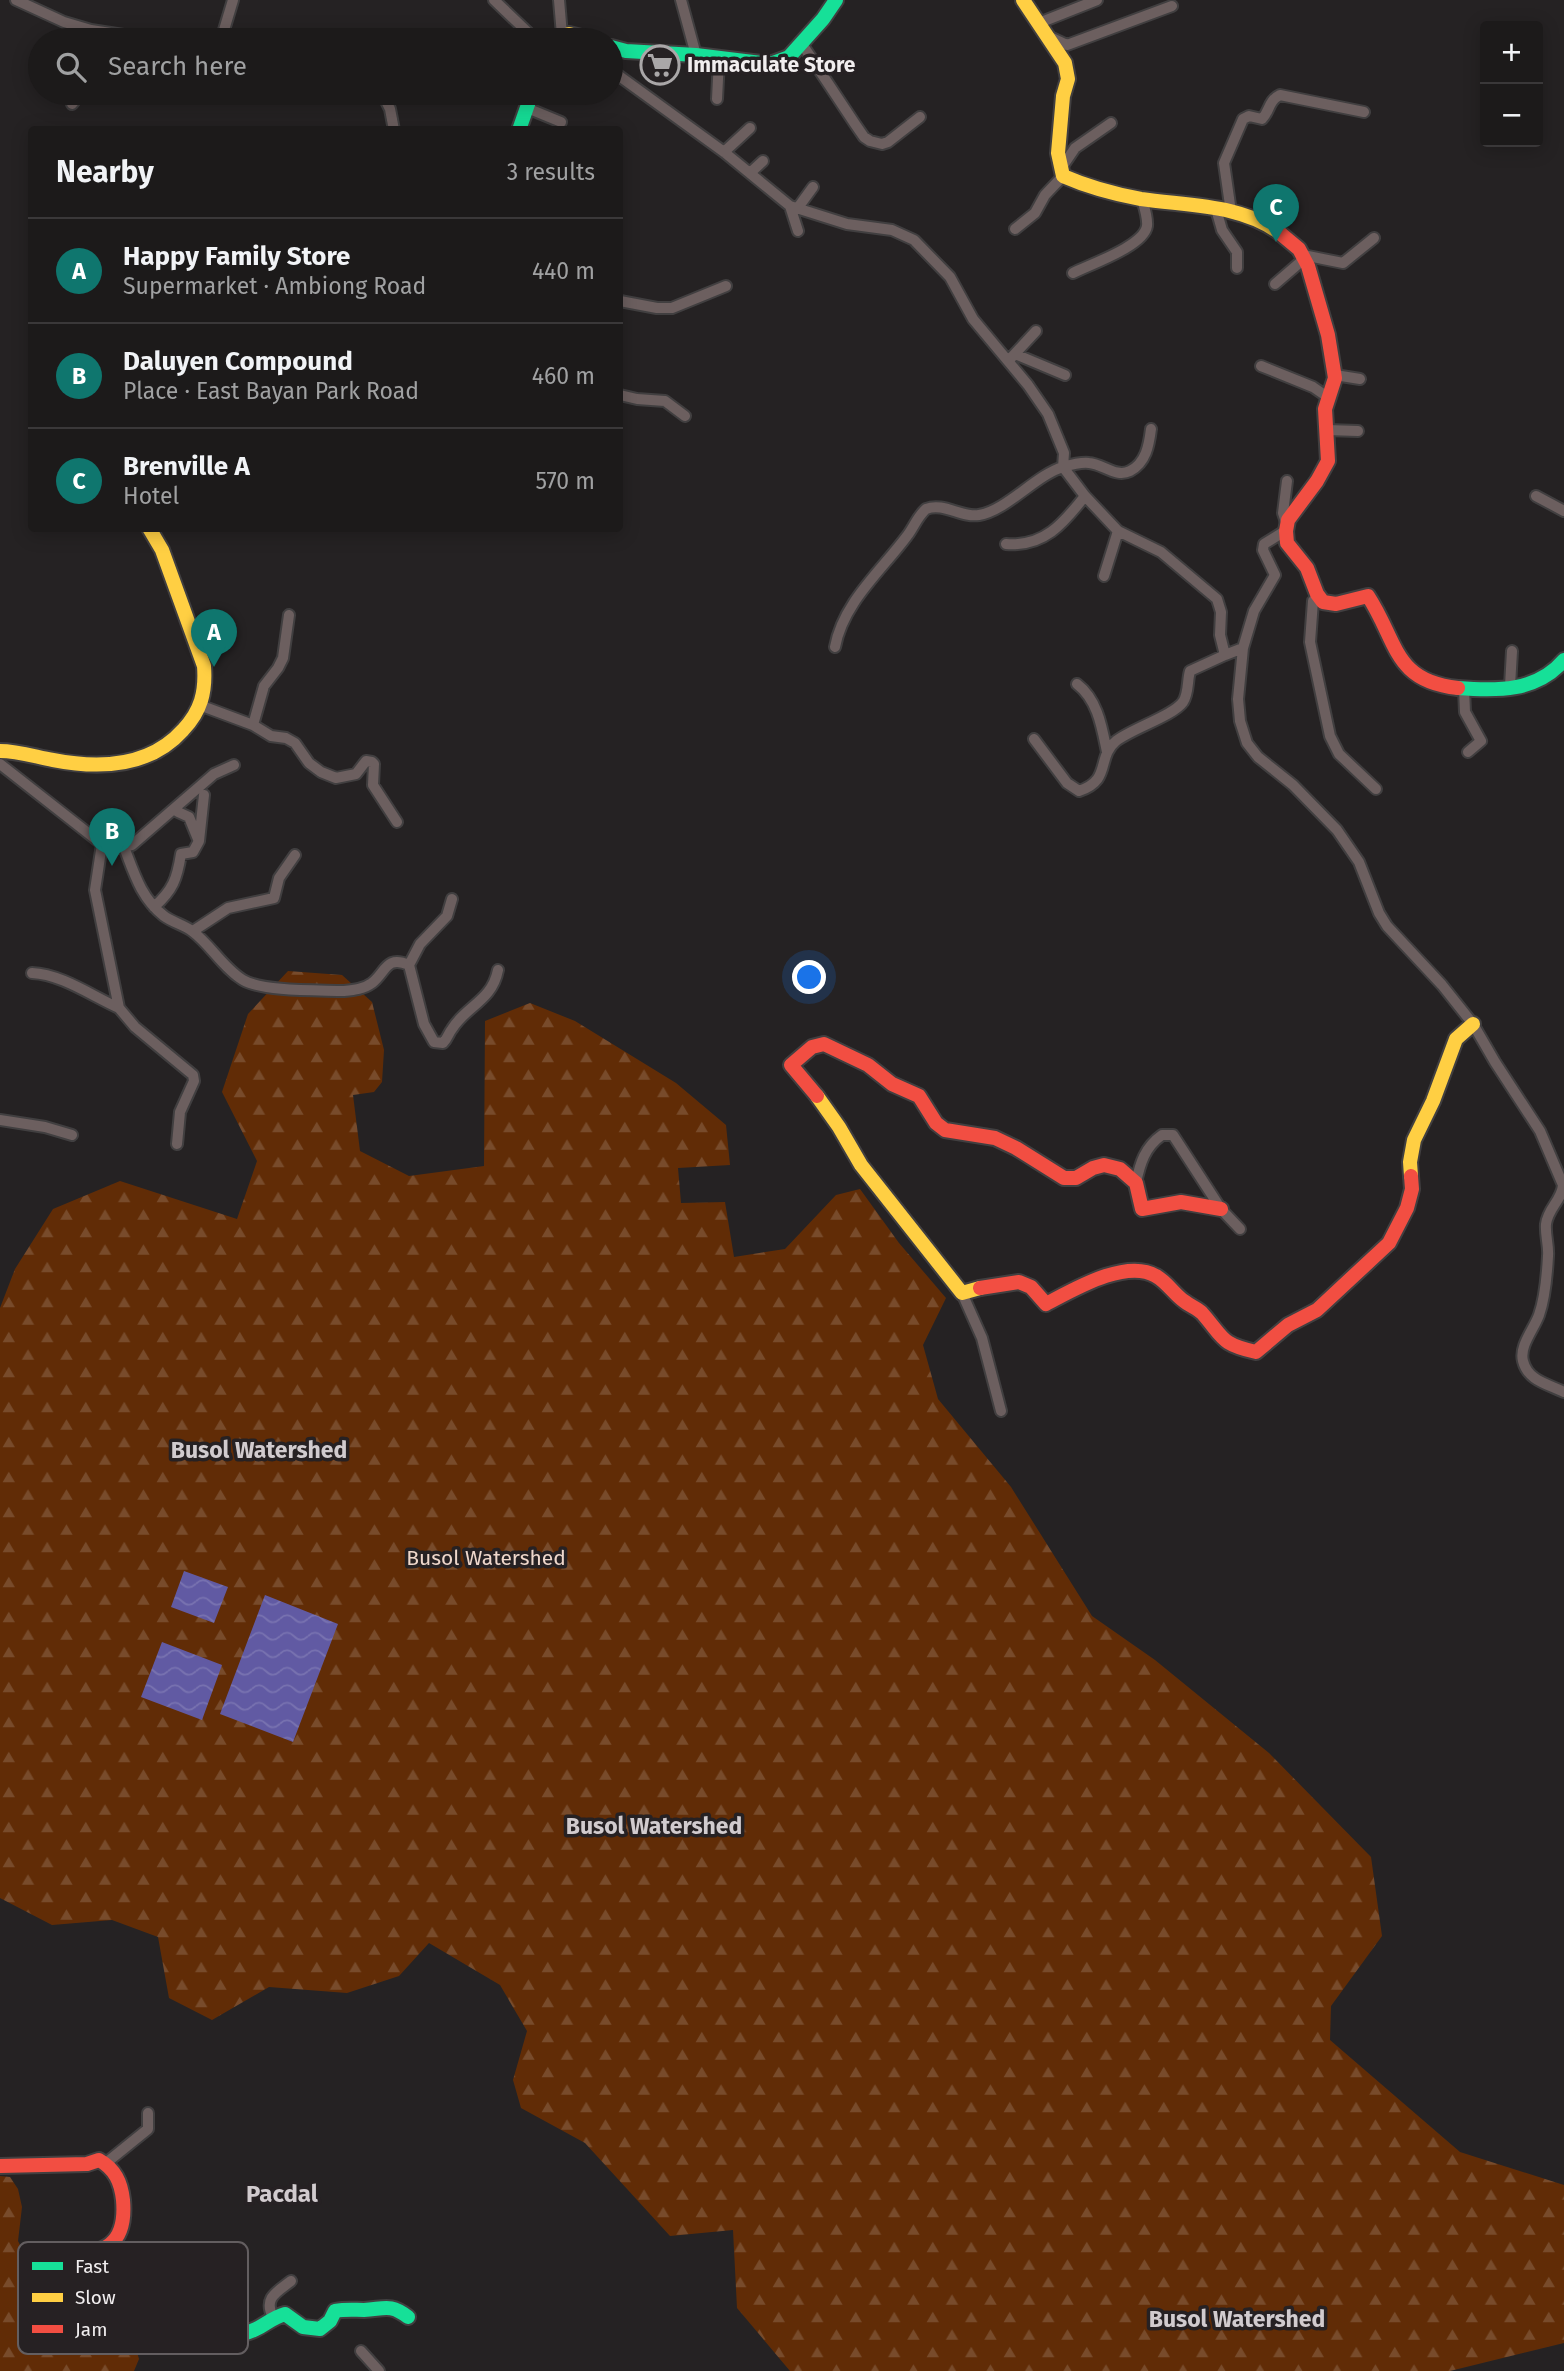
<!DOCTYPE html>
<meta charset="utf-8">
<style>
body{margin:0;font-family:"Fira Sans",sans-serif;background:#292727;color:#f1f3f6}
.controls{position:absolute;right:21px;top:21px;display:grid;overflow:hidden;border-radius:7px;box-shadow:0 4px 18px #0003}
.controls button{width:63px;height:63px;display:grid;place-items:center;padding:0;border:0;border-bottom:2px solid #3a3839;background:#1c1a1a;color:#f1f3f6;font:35px sans-serif}
.you{position:absolute;left:810px;top:978px;width:24px;height:24px;margin:-18px;border:5px solid #fff;border-radius:50%;background:#1a73e8;box-shadow:0 0 0 10px #1a73e833}
.badge{display:grid;place-items:center;width:46px;height:46px;border-radius:50%;background:#0f766e;color:#fff;font-size:23px;font-weight:700}
.pin{position:absolute;translate:-50% -58px;filter:drop-shadow(0 2px 4px #0008)}
.pin::after{content:'';position:absolute;top:37px;width:24px;height:21px;background:inherit;clip-path:polygon(0 0,100% 0,50% 100%)}
.list{margin:0;padding:0;list-style:none}
h2{display:flex;justify-content:space-between;align-items:center;height:91px;margin:0;padding:0 28px;font-size:30px}
h2 small{font-size:23px;font-weight:400;color:#a0a1a2}
.list li{display:grid;grid-template-columns:46px 1fr auto;gap:21px;align-items:center;box-sizing:border-box;height:105px;padding:0 28px;border-top:2px solid #3a3839}
.list b{display:block;font-size:26px;white-space:nowrap}
.list p{margin:0;font-size:23px;white-space:nowrap;color:#a0a1a2}
.list em{font-size:23px;font-style:normal;color:#a0a1a2}
.icon{flex:none;width:38px;height:38px;fill:none;stroke:currentColor;stroke-width:2;stroke-linecap:round;stroke-linejoin:round}
.map{position:relative;flex:none;width:1564px;height:2371px;overflow:hidden}
.search{position:absolute;background:#1c1a1a;box-shadow:0 4px 18px #0003;left:28px;top:28px;width:595px;height:77px;display:flex;align-items:center;gap:18px;box-sizing:border-box;padding:0 24px;border-radius:38px;color:#a0a1a2;font-size:26px}
.panel{position:absolute;background:#1c1a1a;box-shadow:0 4px 18px #0003;left:28px;top:126px;width:595px;height:406px;border-radius:7px}
.map>svg:first-child{display:block}
.forest{fill:url(#forest-firs)}
.water{fill:url(#water-waves)}
.lines{fill:none;stroke-linecap:round;stroke-linejoin:round}
.street-casing{stroke:#413f40;stroke-width:14}
.fast-casing{stroke:#413f40;stroke-width:18}
.slow-casing{stroke:#413f40;stroke-width:18}
.jam-casing{stroke:#413f40;stroke-width:18}
.street{stroke:#6c5f5f;stroke-width:10}
.fast{stroke:#16e098;stroke-width:14}
.slow{stroke:#ffcf43;stroke-width:14}
.jam{stroke:#f24e42;stroke-width:14}
.labels{text-anchor:middle;stroke-width:7;stroke-linejoin:round;paint-order:stroke}
.poi-label{font-size:21px;font-weight:bold;fill:#f1eeef;stroke:#262123;text-anchor:start}
.park-label{font-size:21px;fill:#eed7cb;stroke:#262123}
.neighbourhood-label{font-size:23px;font-weight:bold;fill:#d1cbce;stroke:#262123}
.quarter-label{font-size:24px;font-weight:bold;fill:#d1cbce;stroke:#262123}
.key{fill:#262123;stroke:#635e60;stroke-width:2}
.key-label{font-size:19px;fill:#f1eeef}
</style>
<div class="map">
<svg width="1564" height="2371" viewBox="0 0 1564 2371">
<defs>
<pattern id="forest-firs" width="22" height="20" patternUnits="userSpaceOnUse" patternTransform="scale(1.75)"><rect width="22" height="20" fill="#612c06"/><path d="M5 1l3.5 6h-7zM16 11l3.5 6h-7z" fill="#784b2b"/></pattern>
<pattern id="water-waves" width="16" height="10" patternUnits="userSpaceOnUse" patternTransform="scale(1.75)"><rect width="16" height="10" fill="#615aa3"/><path d="M0 5q4-4 8 0t8 0" fill="none" stroke="#7872b0"/></pattern>
</defs>
<rect width="100%" height="100%" fill="#252223"/>
<!-- forest -->
<path class="forest" d="M288 971 342 975 372 1002 384 1050 382 1082 374 1092 353 1095 360 1151 409 1176 484 1166 485 1021 530 1003 575 1021 676 1083 726 1125 730 1165 678 1168 681 1203 725 1202 734 1257 785 1249 836 1195 860 1189 899 1243 946 1298 923 1345 938 1399 1011 1487 1092 1616 1155 1660 1269 1753 1371 1857 1382 1936 1331 2006 1330 2040 1460 2152 1564 2185V2343L1450 2371H790L737 2308 733 2230 670 2236 585 2143 521 2108 513 2080 527 2031 500 1985 429 1943 399 1976 347 1993 269 1987 212 2020 169 1998 158 1937 112 1920 52 1925 0 1898V1308L15 1269 53 1209 120 1181 237 1219 257 1161 222 1092 248 1014Z
M0 2176 10 2177 18 2189 22 2207 18 2241 52 2306 85 2331 113 2335 135 2345 139 2359 134 2371H0Z"/>
<!-- water -->
<path class="water" d="M184 1571 228 1587 214 1623 171 1607Z
M265 1595 338 1624 293 1742 220 1714Z
M162 1642 222 1665 202 1720 141 1697Z"/>
<g class="lines">
<!-- street casing -->
<g class="street-casing">
<path id="street" d="M16 0 64 22 91 30 156 40
M494 0 536 40
M559 0 562 35 567 39
M681 0 696 55
M1039 23 1097 0
M1050 37 1067 45 1172 6
M221 40 233 0
M802 44 855 124 864 137 870 141 882 144 888 142 920 117
M611 70 724 152 790 206 847 224 892 230 914 240 950 277 973 319 1028 385 1048 414 1064 453 1063 467 1085 496 1118 531 1161 552 1217 599 1221 612 1220 635 1225 655 1243 648
M382 93 390 109 394 130
M717 99 719 59
M72 104 81 93
M527 108 561 122
M724 152 750 128
M1060 170 1075 148 1111 123
M750 173 763 161
M790 206 798 231
M797 209 813 187
M1216 209 1222 230 1237 252V268
M1231 212 1224 163 1243 119 1249 116 1262 119C1270 111 1268 101 1280 95L1364 112
M1015 229 1035 213 1045 195 1063 176
M1303 255 1343 263 1374 238
M1073 273C1091 264 1144 246 1147 226 1148 218 1144 206 1142 199
M1275 284 1304 259
M620 301 657 308H672L726 286
M1015 354 1065 375
M1011 358 1036 331
M1261 366 1313 387 1329 398
M1335 375 1360 379
M620 395 637 399 665 401 685 416
M1327 430 1358 431
M1536 496 1564 511
M1287 525 1283 513 1287 481
M1285 531 1264 544 1263 550 1275 575 1254 611 1243 648 1238 699 1240 721 1247 743 1258 757 1293 785 1337 830 1359 862 1379 913 1387 926 1442 985 1473 1024 1495 1062 1540 1131 1563 1185C1562 1200 1548 1208 1546 1224 1545 1235 1549 1246 1548 1256 1547 1275 1545 1298 1539 1315 1534 1329 1519 1346 1523 1361 1528 1381 1548 1384 1564 1392
M1006 544C1044 547 1063 524 1085 496
M1104 576 1118 531
M1318 597 1313 601 1310 642 1330 736 1339 754 1376 789
M835 647C843 603 881 571 907 536 914 527 917 517 926 509 944 502 961 518 979 515 1006 511 1036 475 1063 467 1070 465 1081 462 1089 463 1103 464 1116 478 1130 471 1146 463 1149 445 1151 429
M1077 684C1098 700 1102 728 1107 752
M1510 686 1512 651
M1464 689 1465 712 1481 741 1468 752
M202 706 253 725 271 736 286 738 295 743 309 763 321 772 336 778 356 774 366 761 372 762 374 764 373 785 397 822
M253 725 264 686 278 668 283 658 289 615
M1034 739 1067 783 1079 791C1112 780 1096 758 1116 741 1133 728 1173 716 1183 702 1189 693 1187 681 1190 671L1225 655
M0 764 102 844 115 848 132 845 214 774 234 765
M178 812 189 817 198 839
M102 844 95 890 119 1008 135 1027 193 1075 194 1081 180 1112 177 1144
M124 847C134 873 141 898 164 916 172 922 184 925 192 931 211 945 223 968 243 980 264 992 319 990 344 991 354 990 364 989 372 983 386 972 386 955 409 965
M452 899 447 916 420 944 409 965 424 1024 434 1042 443 1043C448 1038 448 1034 452 1029 466 1006 492 1001 498 970
M154 907C173 890 177 879 181 854L193 852 199 841 204 795
M193 931 228 908 274 898 279 878 295 855
M32 973C61 974 92 996 119 1008
M0 1120 45 1127 72 1135
M1136 1183C1140 1163 1145 1147 1162 1135H1173L1221 1209 1240 1229
M962 1293 982 1338 1001 1411
M106 2163 148 2129V2113
M273 2317C263 2298 277 2292 291 2281
M361 2351 379 2371"/>
</g>
<!-- fast casing -->
<g class="fast-casing">
<path id="fast" d="M611 47 626 51 696 55 770 64 789 57 823 19 836 0
M519 130 532 93
M1458 688C1497 691 1537 692 1564 660
M36 2265C36 2298 83 2280 104 2286 118 2291 128 2301 139 2310 156 2323 176 2333 198 2335 217 2337 239 2338 256 2329 266 2324 274 2317 285 2314L303 2327 320 2329 330 2321 335 2311C346 2309 354 2310 364 2310 384 2309 390 2303 408 2317"/>
</g>
<!-- slow casing -->
<g class="slow-casing">
<path id="slow" d="M1023 0 1065 63 1068 79 1063 96 1058 153 1063 176C1088 187 1114 194 1141 199 1188 206 1242 204 1281 234
M555 40 569 34 593 40
M0 751C18 751 36 757 53 760 99 769 150 767 183 730 201 711 206 692 204 666L162 550 149 528
M817 1096 839 1127 861 1165 962 1293 980 1288
M1411 1176 1410 1162 1414 1140 1433 1101 1456 1039 1473 1024"/>
</g>
<!-- jam casing -->
<g class="jam-casing">
<path id="jam" d="M1281 234 1299 249 1308 266 1328 335 1335 378 1325 409 1328 461 1317 481 1288 520 1286 531 1287 543 1307 568 1317 594 1323 602 1336 604 1368 596C1398 642 1393 681 1458 688
M817 1096 791 1065 812 1047 824 1044 868 1065 892 1084 919 1096 936 1123 945 1130 995 1138 1016 1148 1064 1178H1076L1093 1168 1104 1165 1120 1169 1136 1183 1142 1209 1181 1202 1221 1209
M980 1288 1019 1282 1031 1287 1046 1304C1073 1290 1126 1258 1156 1276 1167 1282 1174 1294 1184 1301 1190 1306 1197 1308 1202 1313 1224 1338 1220 1344 1256 1352L1288 1325 1317 1310 1389 1243 1407 1208 1412 1189 1411 1176
M0 2166 87 2164 99 2160C115 2169 121 2182 123 2200 129 2268 74 2247 36 2265"/>
</g>
<!-- street -->
<use href="#street" class="street"/>
<!-- fast -->
<use href="#fast" class="fast"/>
<!-- slow -->
<use href="#slow" class="slow"/>
<!-- jam -->
<use href="#jam" class="jam"/>
</g>
<!-- icons -->
<defs>
<g id="supermarket-ring" transform="scale(2.0125)"><circle r="9.5" fill="#262123" stroke="#aaa7a8" stroke-width="1.5"/><path d="M-6-5.5h2.5l.6 2H6L4.5 2H-2.5L-4.4-4H-6ZM-1.5 3.2a1.3 1.3 0 1 0 .1 0ZM3 3.2a1.3 1.3 0 1 0 .1 0Z" fill="#aaa7a8"/></g>
</defs>
<g fill-rule="evenodd">
<use href="#supermarket-ring" x="660" y="65"/>
</g>
<g class="labels">
<!-- poi labels -->
<g class="poi-label">
<text x="687" y="72">Immaculate Store</text>
</g>
<!-- park labels -->
<g class="park-label">
<text x="486" y="1565">Busol Watershed</text>
</g>
<!-- neighbourhood labels -->
<g class="neighbourhood-label">
<text x="259" y="1458">Busol Watershed</text>
<text x="654" y="1834">Busol Watershed</text>
<text x="1237" y="2327">Busol Watershed</text>
</g>
<!-- quarter labels -->
<g class="quarter-label">
<text x="282" y="2202">Pacdal</text>
</g>
</g>
<!-- legend -->
<rect x="18" y="2242" width="230" height="112" rx="10" class="key"/>
<rect x="32" y="2262" width="31" height="8" fill="#16e098"/>
<rect x="32" y="2293" width="31" height="9" fill="#ffcf43"/>
<rect x="32" y="2325" width="31" height="8" fill="#f24e42"/>
<g class="key-label">
<text x="75" y="2273">Fast</text>
<text x="75" y="2304">Slow</text>
<text x="75" y="2336">Jam</text>
</g>
</svg>
<div class="controls">
<button>+</button>
<button>−</button>
</div>
<div class="you"></div>
<div class="pin badge" style="left:214px;top:667px">A</div>
<div class="pin badge" style="left:112px;top:866px">B</div>
<div class="pin badge" style="left:1276px;top:242px">C</div>
<div class="search"><svg class="icon" aria-label="search" viewBox="0 0 24 24"><circle cx="10" cy="10" r="6"/><path d="M15 15l6 6"/></svg>Search here</div>
<section class="panel">
<h2>Nearby<small>3 results</small></h2>
<ul class="list">
<li><span class="badge">A</span><div><b>Happy Family Store</b><p>Supermarket · Ambiong Road</p></div><em>440 m</em></li>
<li><span class="badge">B</span><div><b>Daluyen Compound</b><p>Place · East Bayan Park Road</p></div><em>460 m</em></li>
<li><span class="badge">C</span><div><b>Brenville A</b><p>Hotel</p></div><em>570 m</em></li>
</ul>
</section>
</div>
